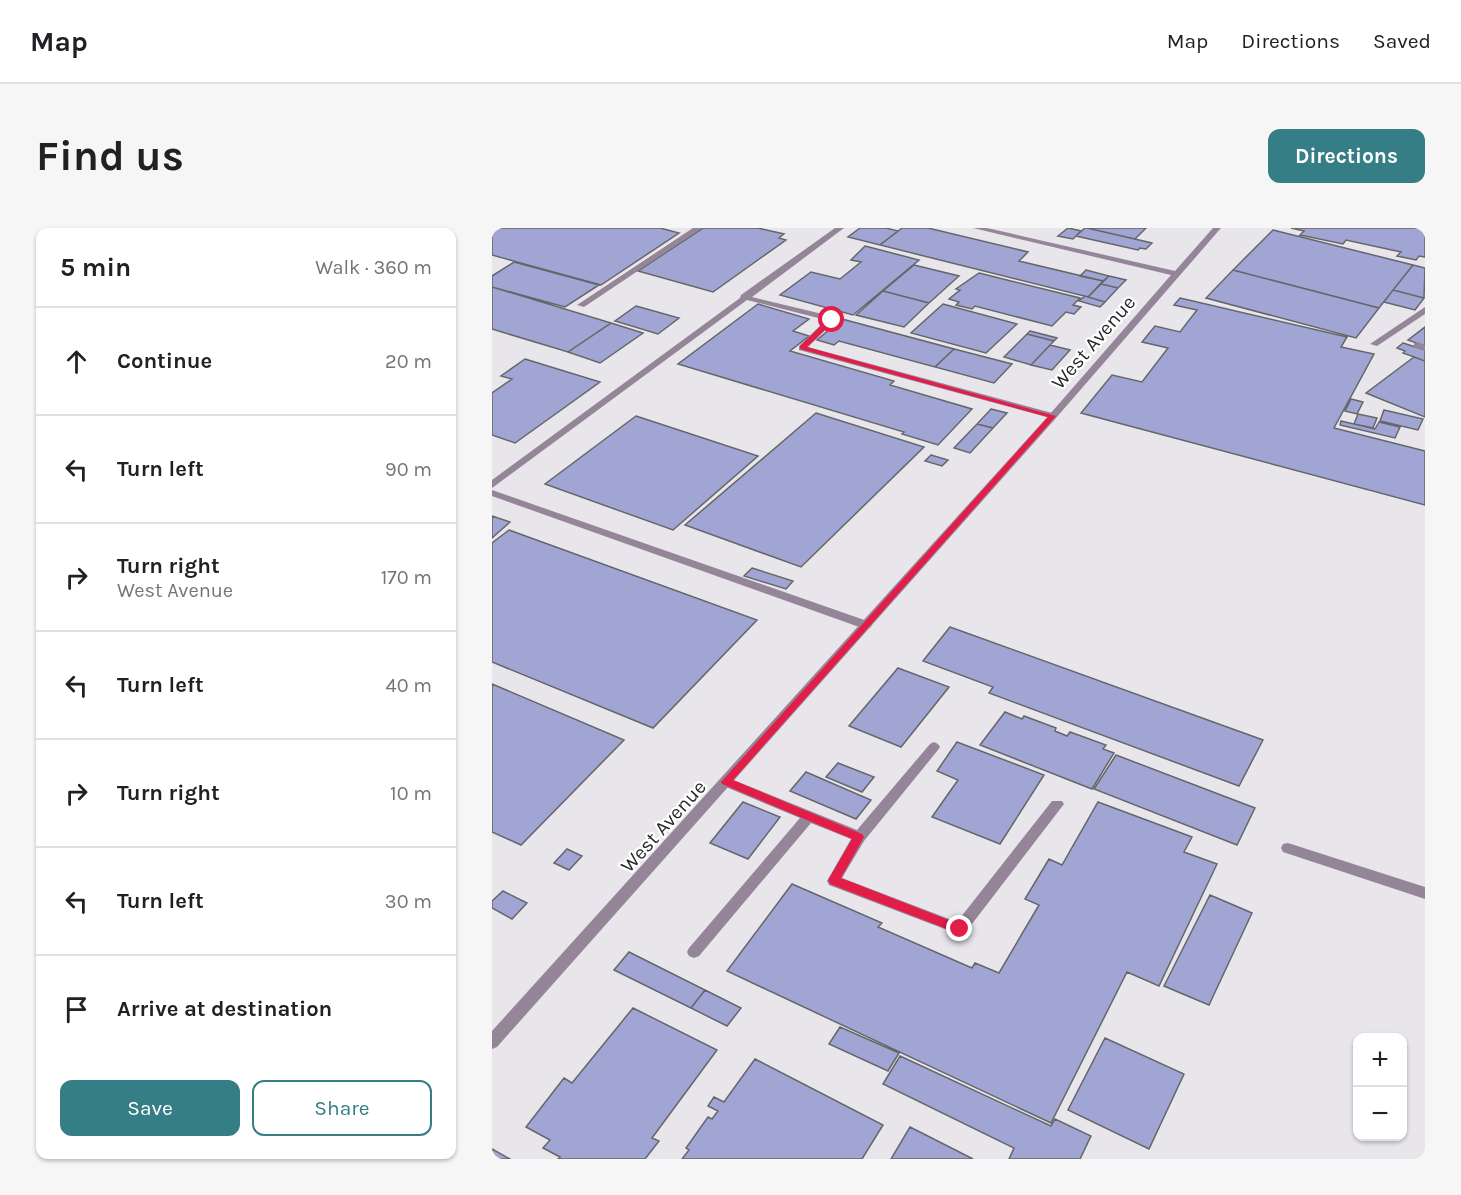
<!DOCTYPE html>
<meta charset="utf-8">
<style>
body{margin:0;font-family:Karla,sans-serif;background:#f6f6f6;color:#202124}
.controls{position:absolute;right:18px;bottom:18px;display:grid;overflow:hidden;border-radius:12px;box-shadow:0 2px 4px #0004}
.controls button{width:54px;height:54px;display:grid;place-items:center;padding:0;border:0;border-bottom:2px solid #e0e0e0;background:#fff;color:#202124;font:30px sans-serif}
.stop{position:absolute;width:18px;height:18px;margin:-14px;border:4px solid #e11d48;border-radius:50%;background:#fff}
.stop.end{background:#e11d48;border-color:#fff;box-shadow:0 2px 6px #0008}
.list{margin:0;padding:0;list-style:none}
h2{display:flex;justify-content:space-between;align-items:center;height:78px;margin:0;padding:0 24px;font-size:26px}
h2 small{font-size:20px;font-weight:400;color:#757577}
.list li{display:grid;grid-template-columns:39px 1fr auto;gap:18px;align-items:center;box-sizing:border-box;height:108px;padding:0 24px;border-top:2px solid #e0e0e0}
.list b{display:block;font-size:22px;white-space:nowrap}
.list p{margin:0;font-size:20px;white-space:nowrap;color:#757577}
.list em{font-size:20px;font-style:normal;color:#757577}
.actions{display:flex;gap:12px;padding:18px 24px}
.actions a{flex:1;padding:14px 0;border:2px solid #367e86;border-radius:12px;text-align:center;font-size:21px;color:#367e86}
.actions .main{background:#367e86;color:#fff}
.icon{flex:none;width:33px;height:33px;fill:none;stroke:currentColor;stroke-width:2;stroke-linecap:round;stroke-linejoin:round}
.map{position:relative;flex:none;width:933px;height:931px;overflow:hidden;border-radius:12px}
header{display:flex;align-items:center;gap:36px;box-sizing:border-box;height:84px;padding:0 30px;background:#fff;border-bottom:2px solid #e0e0e0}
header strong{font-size:28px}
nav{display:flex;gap:33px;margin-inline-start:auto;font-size:21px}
.intro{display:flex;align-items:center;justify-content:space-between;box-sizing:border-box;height:144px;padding:0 36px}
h1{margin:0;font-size:42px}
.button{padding:15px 27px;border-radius:12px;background:#367e86;color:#fff;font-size:21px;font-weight:700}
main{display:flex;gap:36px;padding:0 36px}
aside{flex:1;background:#fff;border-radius:12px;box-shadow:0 2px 4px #0004}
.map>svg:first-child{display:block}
.building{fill:#a0a5d3;stroke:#65666a;stroke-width:1.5}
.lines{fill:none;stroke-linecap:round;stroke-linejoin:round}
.lane{fill:#948698;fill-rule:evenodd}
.street{fill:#948698;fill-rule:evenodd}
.route{fill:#e11d48}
.labels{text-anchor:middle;stroke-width:4.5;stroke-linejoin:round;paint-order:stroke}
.street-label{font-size:20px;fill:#2a2a2c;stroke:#fff}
</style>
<header>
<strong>Map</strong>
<nav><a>Map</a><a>Directions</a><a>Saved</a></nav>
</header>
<div class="intro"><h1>Find us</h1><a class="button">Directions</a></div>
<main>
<aside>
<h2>5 min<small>Walk · 360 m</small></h2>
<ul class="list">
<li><svg class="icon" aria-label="ahead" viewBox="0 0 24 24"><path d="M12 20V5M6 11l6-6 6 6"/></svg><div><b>Continue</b></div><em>20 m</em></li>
<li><svg class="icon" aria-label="left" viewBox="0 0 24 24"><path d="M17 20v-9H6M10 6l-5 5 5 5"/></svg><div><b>Turn left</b></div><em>90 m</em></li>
<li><svg class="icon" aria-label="right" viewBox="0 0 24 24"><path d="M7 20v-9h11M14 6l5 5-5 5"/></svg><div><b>Turn right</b><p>West Avenue</p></div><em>170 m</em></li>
<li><svg class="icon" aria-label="left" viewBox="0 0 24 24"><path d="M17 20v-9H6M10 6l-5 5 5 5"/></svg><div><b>Turn left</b></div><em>40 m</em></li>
<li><svg class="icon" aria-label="right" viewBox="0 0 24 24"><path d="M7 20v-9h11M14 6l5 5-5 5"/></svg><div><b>Turn right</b></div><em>10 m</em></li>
<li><svg class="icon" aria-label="left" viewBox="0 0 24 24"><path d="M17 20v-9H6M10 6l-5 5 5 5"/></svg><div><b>Turn left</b></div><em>30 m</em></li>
<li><svg class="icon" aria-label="arrive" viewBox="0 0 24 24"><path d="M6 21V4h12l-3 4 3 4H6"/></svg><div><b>Arrive at destination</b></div></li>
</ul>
<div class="actions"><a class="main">Save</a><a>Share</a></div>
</aside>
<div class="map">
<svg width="933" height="931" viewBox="0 0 933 931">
<rect width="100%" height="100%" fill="#e8e6eb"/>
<!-- building -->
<path class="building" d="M0 0H168L187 5 109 57 0 27Z
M211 0H266L292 6 287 10 294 12 221 64 146 43Z
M368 0H394L406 3 388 17 356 9Z
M410 0H436L536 24 527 33 611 53 596 69 388 17Z
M576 0 585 2 589 3 581 11 566 8Z
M593 0H595L660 15 654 21 648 20 646 22 584 8Z
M595 0H654L643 11Z
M799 0H933V29L927 28 924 32 905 28 909 24 854 12 851 16 808 7 812 3Z
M781 2 921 37 887 80 741 42Z
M373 18 427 32 361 87 288 67 319 44 348 51 369 34 359 32Z
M22 34 107 57 73 79 0 59V48Z
M422 37 467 48 437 75 391 63Z
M921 37 933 40 932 70 901 62Z
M594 42 617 48 611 53 588 48Z
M741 42 887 80 864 110 714 70Z
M487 45 588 70 581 77 589 79 582 86 574 84 560 98 483 78 480 81 464 77 467 74 457 71 468 62 464 61Z
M617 48 634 52 626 60 609 56Z
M609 56 626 60 613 74 596 69Z
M0 59 119 95 76 124 0 101Z
M901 62 932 70 923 82 892 74Z
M391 63 437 75 412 99 364 87Z
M593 68 596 69 613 74 608 79 587 73Z
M688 70 855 109 849 119 882 126 842 200 933 223V277L589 185 620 147 650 154 676 120 650 114 663 98 688 104 705 82 682 77Z
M266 76 317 91 301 103 317 108 298 123 402 153 398 157 480 181 446 217 410 206 412 204 186 136Z
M451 76 525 96 494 125 419 105Z
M144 78 187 90 166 106 123 93Z
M350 91 462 121 443 139 347 113 342 117 325 112Z
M119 95 151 105 108 135 76 124Z
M933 99V118L916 112Z
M538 103 565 110 562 113 535 106Z
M535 106 562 113 539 137 512 129Z
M911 115 933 122V133L911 125 913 123 905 120Z
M558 117 578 122 560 142 539 137Z
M462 121 520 136 502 155 443 139Z
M922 129 933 133V189L874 165Z
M33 131 108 154 23 215 0 207V165L20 151 9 148Z
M859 171 871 174 865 186 853 183Z
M499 181 515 185 501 200 485 196Z
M892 182 931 191 926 202 888 193Z
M324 185 432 219 309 339 193 297Z
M866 186 885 190 881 200 862 196Z
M144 188 266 228 181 302 53 256Z
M849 193 883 201 887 194 908 199 903 210 848 197Z
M485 196 501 200 478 225 462 220Z
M439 227 456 232 450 238 433 233Z
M0 288 18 294 0 310Z
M17 302 265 392 161 500 0 434V315Z
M260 340 301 353 294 361 252 348Z
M458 399 771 512 747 558 497 465 501 459 431 433Z
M406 440 457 459 409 519 357 498Z
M0 456 132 512 29 617 0 604Z
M513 484 530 491 532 488 564 500 563 503 575 508 578 504 614 517 611 521 622 525 600 561 488 517Z
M465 514 552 547 508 616 440 589 466 552 445 543Z
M624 527 763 580 745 617 602 561Z
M346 535 382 549 370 564 334 549Z
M314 544 379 572 364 591 298 563Z
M251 574 288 589 256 631 218 615Z
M606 574 700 609 692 624 725 636 667 758 635 744 559 895 235 743 300 656 390 695 386 699 480 740 483 735 507 745 547 677 533 671 557 631 570 637Z
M75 621 90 628 77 642 62 635Z
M11 663 35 675 20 691 0 680V673Z
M718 667 760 685 717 777 672 758Z
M137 724 213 762 199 780 122 742Z
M213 762 249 780 235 798 199 780Z
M141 780 225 822 160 910 167 913 153 931H66L68 929 51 920 58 912 34 899 72 850 80 855Z
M348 799 407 825 396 843 337 816Z
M613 810 692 846 657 921 576 882Z
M408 828 559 898 563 891 599 908 588 931H517L522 920 391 856Z
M263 831 391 897 370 931H190L197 922 194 920 216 889 220 891 226 883 216 878 222 869 232 874Z
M418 899 481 931H399Z
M0 921 18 931H0Z"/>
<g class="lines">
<!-- lane -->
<path class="lane" d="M201 0H210L92 79 85 77Z
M343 0H352L260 69 343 89V93L316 119 564 186V190H558L307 122V118L334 92 255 72 0 260V252L248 70 249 67Z
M933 79V86L885 118 878 116Z
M925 114 933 117V123L922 119V115Z
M0 262 378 394 380 397 378 400H370L0 268Z
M442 514 446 516 448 519 446 522 372 613 350 650 465 694 560 573H570L572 576 473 705 468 707 463 705 337 657 335 653 359 611 319 595 207 728 202 730 197 728 195 724 197 720 308 590 229 557 228 554 229 551H239L365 602 438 516Z"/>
<!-- street -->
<path class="street" d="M481 0H495L683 43 721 0H729L564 190 5 819 0 821V803L558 186 679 47Z
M796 615 933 659V671L791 624 789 620 791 616Z"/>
</g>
<!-- route -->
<path class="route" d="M337 90 343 92 315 119 564 188 241 552 370 606 372 609 349 650 472 698V705L468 706 338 656 336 652 360 611 230 556 229 554 556 189 308 121V118Z"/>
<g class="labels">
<!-- street labels -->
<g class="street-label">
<text transform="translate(601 114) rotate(-49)" y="7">West Avenue</text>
<text transform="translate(171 598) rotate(-48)" y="7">West Avenue</text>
</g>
</g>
</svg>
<div class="controls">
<button>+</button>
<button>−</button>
</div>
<div class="stop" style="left:340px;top:92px"></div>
<div class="stop end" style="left:468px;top:701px"></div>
</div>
</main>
